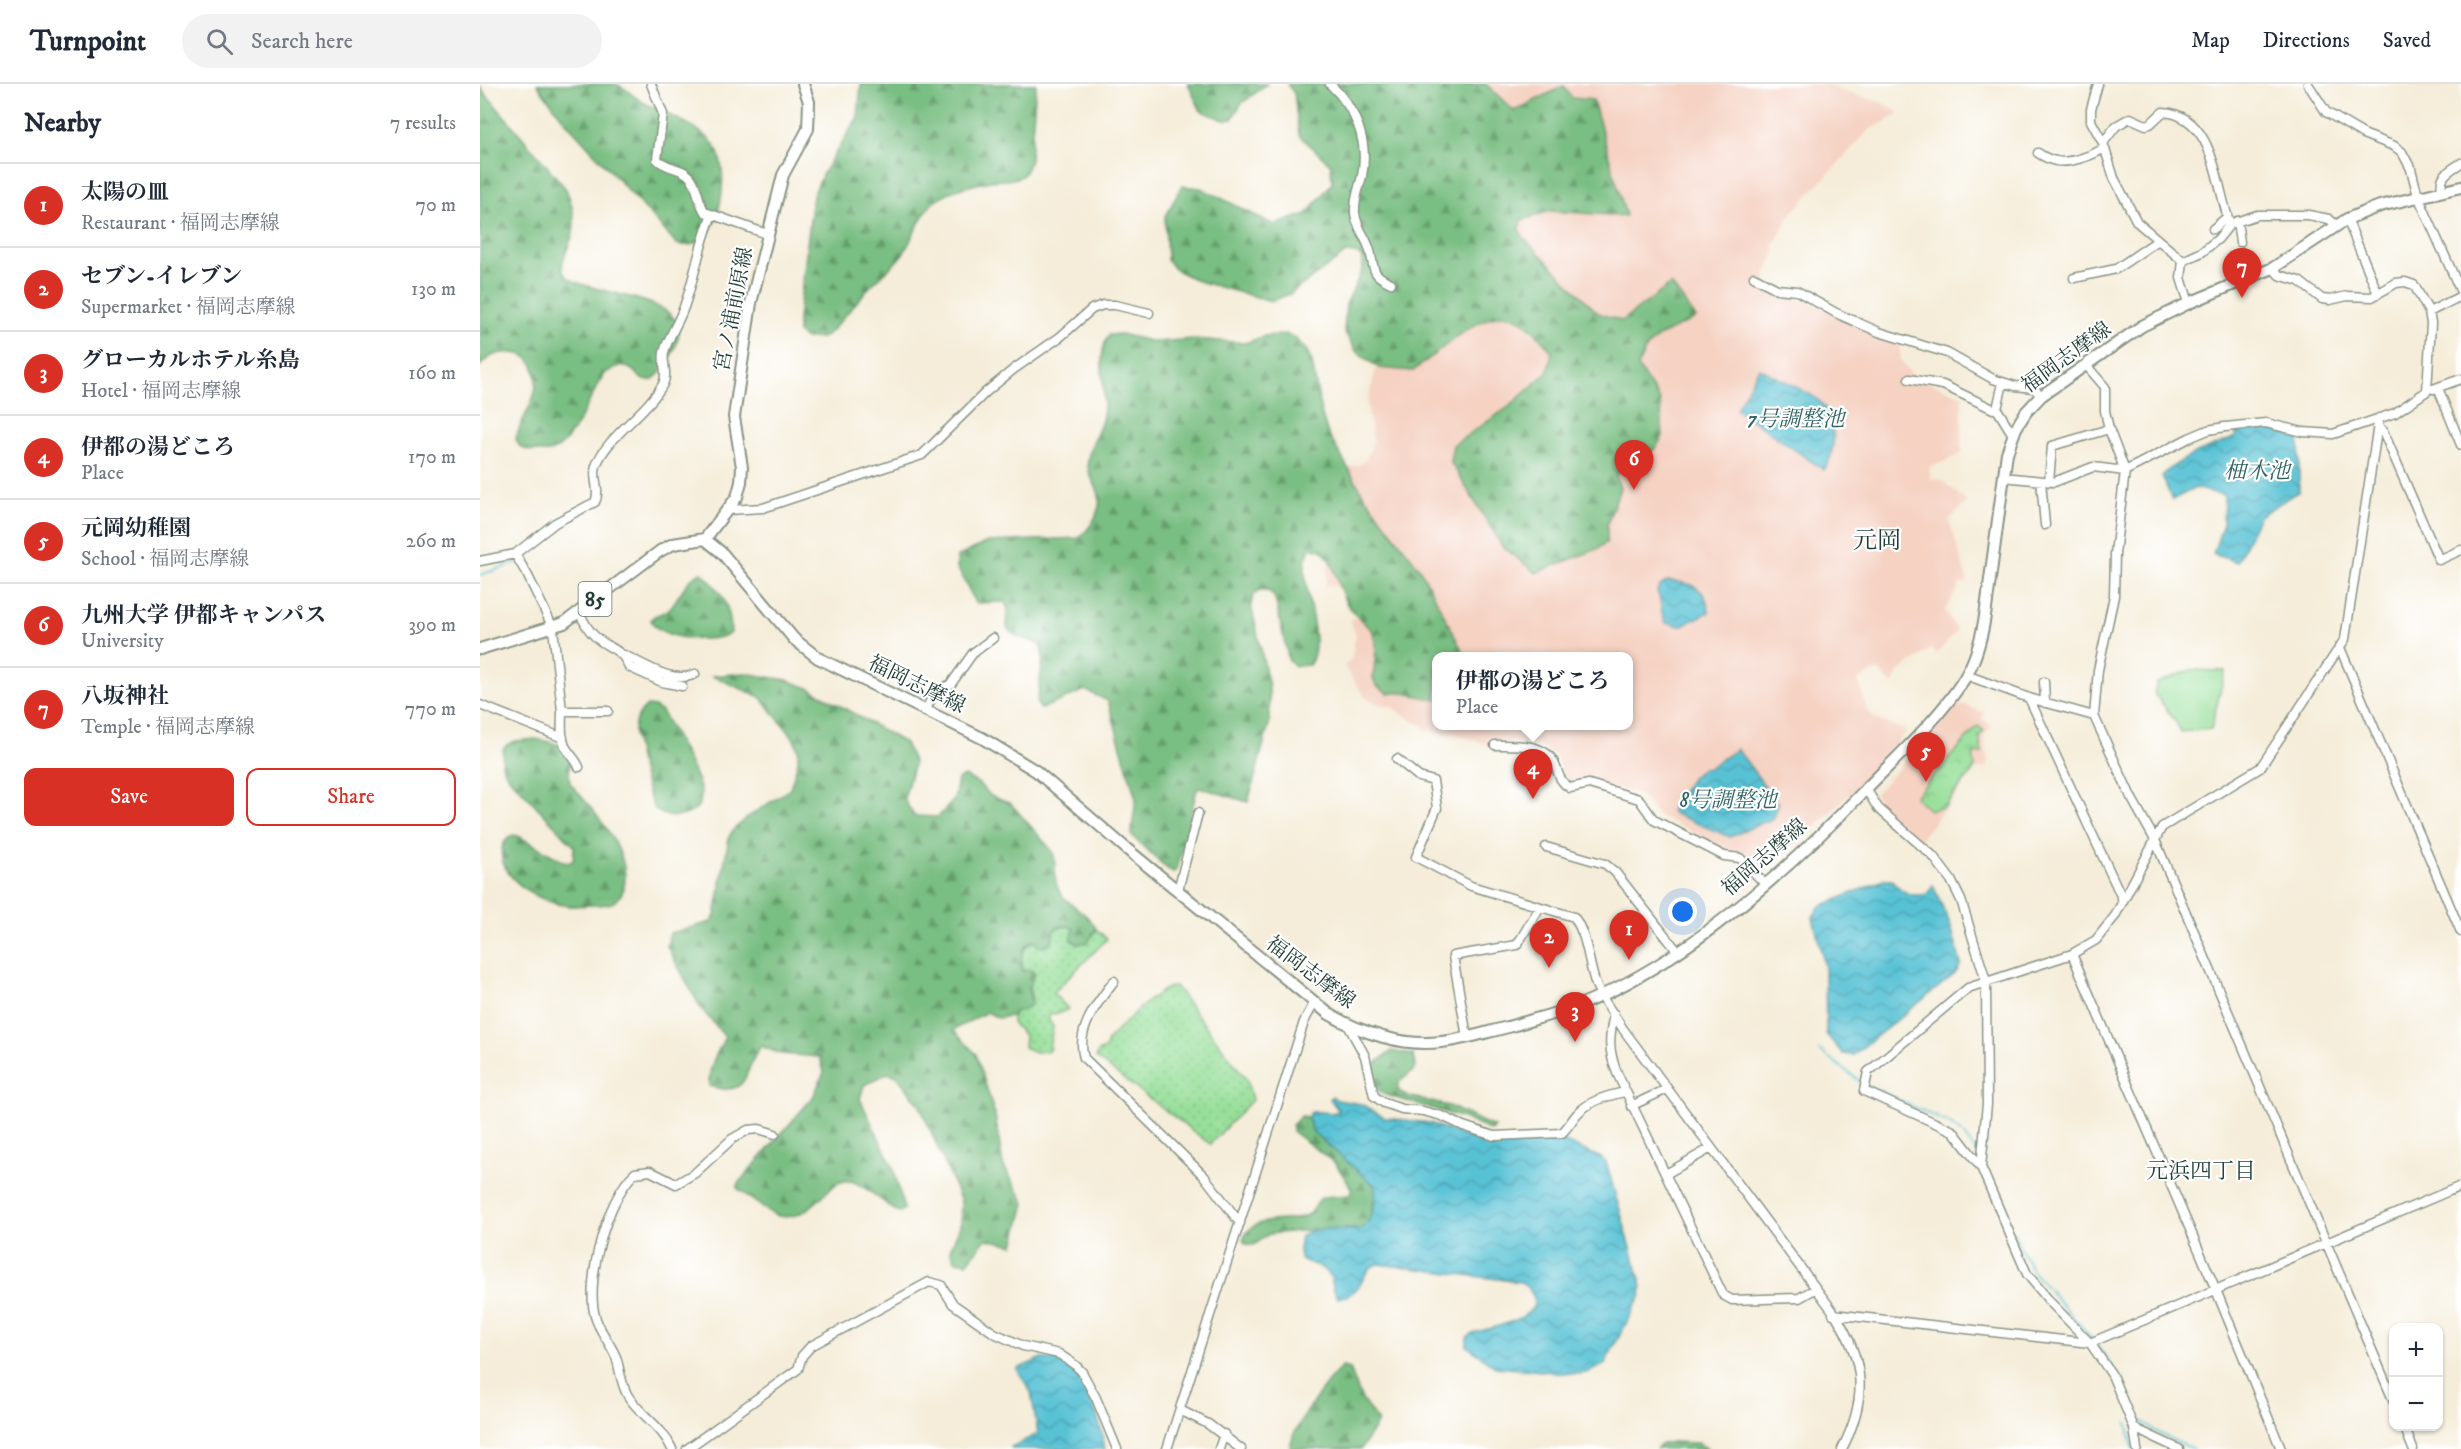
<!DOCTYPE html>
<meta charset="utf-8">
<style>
body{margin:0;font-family:"IM FELL DW Pica","Noto Serif JP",serif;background:#f2f2f3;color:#1f2937}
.controls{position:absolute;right:18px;bottom:18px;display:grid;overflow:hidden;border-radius:12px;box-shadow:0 2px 4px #0004}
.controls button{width:54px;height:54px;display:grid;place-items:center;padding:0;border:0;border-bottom:2px solid #e0e1e3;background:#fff;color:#1f2937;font:30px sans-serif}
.you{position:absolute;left:1203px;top:828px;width:21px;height:21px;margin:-15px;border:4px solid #fff;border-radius:50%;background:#1a73e8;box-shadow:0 0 0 9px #1a73e833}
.badge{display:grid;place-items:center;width:39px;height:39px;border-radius:50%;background:#d93025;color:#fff;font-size:20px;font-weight:700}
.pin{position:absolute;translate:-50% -50px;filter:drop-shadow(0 2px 3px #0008)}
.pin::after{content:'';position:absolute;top:32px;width:21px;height:18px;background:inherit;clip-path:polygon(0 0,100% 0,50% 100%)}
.popup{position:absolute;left:952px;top:568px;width:201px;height:78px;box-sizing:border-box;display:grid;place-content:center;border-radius:12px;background:#fff;filter:drop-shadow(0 2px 4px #0005);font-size:20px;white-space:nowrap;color:#747a83}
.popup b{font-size:22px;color:#1f2937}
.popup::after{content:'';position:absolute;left:50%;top:100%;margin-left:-12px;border:12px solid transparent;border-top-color:#fff}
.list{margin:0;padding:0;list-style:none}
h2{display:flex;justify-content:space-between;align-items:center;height:78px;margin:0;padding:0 24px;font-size:26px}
h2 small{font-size:20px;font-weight:400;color:#747a83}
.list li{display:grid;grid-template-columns:39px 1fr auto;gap:18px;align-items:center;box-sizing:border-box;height:84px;padding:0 24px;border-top:2px solid #e0e1e3}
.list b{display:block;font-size:22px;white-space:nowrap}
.list p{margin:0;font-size:20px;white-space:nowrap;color:#747a83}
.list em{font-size:20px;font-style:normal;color:#747a83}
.actions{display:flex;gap:12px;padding:18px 24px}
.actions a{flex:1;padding:14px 0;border:2px solid #d93025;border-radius:12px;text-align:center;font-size:21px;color:#d93025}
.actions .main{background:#d93025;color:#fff}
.icon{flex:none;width:33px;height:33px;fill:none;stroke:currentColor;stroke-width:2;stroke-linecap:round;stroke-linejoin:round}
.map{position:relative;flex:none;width:1981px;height:1365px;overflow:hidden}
header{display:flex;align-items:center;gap:36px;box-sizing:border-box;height:84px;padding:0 30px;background:#fff;border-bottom:2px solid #e0e1e3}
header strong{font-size:28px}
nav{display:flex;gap:33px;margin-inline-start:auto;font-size:21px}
.search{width:420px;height:54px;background:#f2f2f3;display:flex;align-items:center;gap:15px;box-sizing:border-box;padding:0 21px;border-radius:33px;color:#747a83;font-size:22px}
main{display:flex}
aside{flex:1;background:#fff}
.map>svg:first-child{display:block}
.built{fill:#f5d2c2;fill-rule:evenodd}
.grass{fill:url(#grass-dots);stroke:#5b8e67;stroke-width:1.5}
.forest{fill:url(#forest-firs);stroke:#4c7e5b;stroke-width:1.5}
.park{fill:url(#park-crowns);stroke:#5b8e67;stroke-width:1.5}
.pitch{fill:#97df9a;stroke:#5b8e67;stroke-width:1.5}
.water{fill:url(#water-waves);stroke:#3c8084;stroke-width:1.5}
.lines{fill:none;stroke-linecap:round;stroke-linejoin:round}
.stream{stroke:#59c2d5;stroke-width:2}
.minor-casing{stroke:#8a9586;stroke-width:11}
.major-casing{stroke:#8a9586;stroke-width:14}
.minor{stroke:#fff;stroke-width:8}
.major{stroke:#fff;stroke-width:10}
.labels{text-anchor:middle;stroke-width:4.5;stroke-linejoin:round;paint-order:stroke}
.shield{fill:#fff;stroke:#627771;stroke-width:1.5}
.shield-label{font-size:20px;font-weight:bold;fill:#1f3d34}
.street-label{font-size:21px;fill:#1f3d34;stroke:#fff}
.water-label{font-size:22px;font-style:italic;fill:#306564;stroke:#fff}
.neighbourhood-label{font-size:22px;fill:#1f3d34;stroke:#fff}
.quarter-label{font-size:24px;fill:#1f3d34;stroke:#fff}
</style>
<header>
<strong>Turnpoint</strong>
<div class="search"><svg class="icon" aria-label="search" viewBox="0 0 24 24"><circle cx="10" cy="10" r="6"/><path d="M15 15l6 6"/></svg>Search here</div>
<nav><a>Map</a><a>Directions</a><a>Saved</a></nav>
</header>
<main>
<aside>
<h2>Nearby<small>7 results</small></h2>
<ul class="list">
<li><span class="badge">1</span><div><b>太陽の皿</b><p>Restaurant · 福岡志摩線</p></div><em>70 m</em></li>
<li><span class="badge">2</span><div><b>セブン-イレブン</b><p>Supermarket · 福岡志摩線</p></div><em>130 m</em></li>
<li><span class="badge">3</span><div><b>グローカルホテル糸島</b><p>Hotel · 福岡志摩線</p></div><em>160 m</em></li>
<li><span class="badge">4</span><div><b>伊都の湯どころ</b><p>Place</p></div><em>170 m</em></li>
<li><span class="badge">5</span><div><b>元岡幼稚園</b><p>School · 福岡志摩線</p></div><em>260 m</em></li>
<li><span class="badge">6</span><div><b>九州大学 伊都キャンパス</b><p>University</p></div><em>390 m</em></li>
<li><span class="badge">7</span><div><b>八坂神社</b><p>Temple · 福岡志摩線</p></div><em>770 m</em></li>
</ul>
<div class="actions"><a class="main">Save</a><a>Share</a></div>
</aside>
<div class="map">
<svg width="1981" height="1365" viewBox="0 0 1981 1365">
<defs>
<pattern id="grass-dots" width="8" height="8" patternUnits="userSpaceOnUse" patternTransform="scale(1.5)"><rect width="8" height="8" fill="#97df9a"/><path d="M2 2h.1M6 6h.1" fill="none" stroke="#82c085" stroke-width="1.8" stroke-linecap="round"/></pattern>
<pattern id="forest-firs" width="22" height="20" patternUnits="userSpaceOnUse" patternTransform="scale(1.5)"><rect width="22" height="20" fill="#79be82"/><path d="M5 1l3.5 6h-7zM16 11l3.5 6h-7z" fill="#639c6b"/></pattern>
<pattern id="park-crowns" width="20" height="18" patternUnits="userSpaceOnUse" patternTransform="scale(1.5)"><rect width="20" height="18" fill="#97df9a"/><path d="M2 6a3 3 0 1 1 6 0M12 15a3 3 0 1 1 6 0" fill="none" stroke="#82c085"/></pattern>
<pattern id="water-waves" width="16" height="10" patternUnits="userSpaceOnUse" patternTransform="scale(1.5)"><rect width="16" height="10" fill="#59c2d5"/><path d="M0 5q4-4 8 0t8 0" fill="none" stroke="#499fae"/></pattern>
</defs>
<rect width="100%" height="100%" fill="#fff"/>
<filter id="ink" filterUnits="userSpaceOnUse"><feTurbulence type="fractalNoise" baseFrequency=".0167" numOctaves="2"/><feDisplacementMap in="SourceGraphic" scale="12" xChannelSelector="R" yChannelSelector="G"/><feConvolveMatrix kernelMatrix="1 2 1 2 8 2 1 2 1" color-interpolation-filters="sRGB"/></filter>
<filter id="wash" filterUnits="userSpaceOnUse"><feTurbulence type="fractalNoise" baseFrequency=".008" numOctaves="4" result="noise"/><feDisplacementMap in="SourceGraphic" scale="24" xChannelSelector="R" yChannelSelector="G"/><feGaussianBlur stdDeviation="1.35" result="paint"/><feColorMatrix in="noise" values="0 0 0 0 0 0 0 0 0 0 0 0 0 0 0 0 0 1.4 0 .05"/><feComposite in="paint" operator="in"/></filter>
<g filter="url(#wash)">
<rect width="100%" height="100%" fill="#f5edd9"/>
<!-- built -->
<path class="built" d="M858 0H1346L1361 7 1406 20 1420 30 1389 46 1310 131 1293 163 1296 166 1285 191 1287 202 1294 208 1331 219 1419 257 1421 276 1432 291 1482 312V370L1449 384 1451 395 1461 396 1487 418 1469 436 1488 498 1480 500 1465 527 1477 546 1457 570 1452 564 1420 587 1412 601 1398 586 1378 596 1386 621 1385 625 1398 636 1427 647 1379 702 1326 750 1306 756 1308 766 1275 796V793L1262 778 1256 776 1254 768 1243 766 1241 768 1205 744 1177 731 1164 715 1156 709 1128 703 1094 702 1084 695 1076 671 1054 660 1015 656 1011 662 975 650 945 646 943 641 936 639 913 624 893 618 885 613 864 582 871 575 876 551 870 536 877 532 871 503 861 504 846 501 847 484 852 471 865 384 879 381 887 374 893 357 887 320 899 272ZM957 572H1149V642H957Z
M1477 620 1480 622 1482 620 1505 629 1501 634 1511 642 1504 653 1508 678 1506 683 1495 686 1440 756 1401 722 1395 710Z"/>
<!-- grass -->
<path class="grass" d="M588 842 613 851 616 845 627 855 573 909 588 925 580 929 569 930V937L573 942C573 950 569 956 570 964L568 967 555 968 544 963 545 952 532 939V932L535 927 543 926 552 915C550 909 550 903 548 897 537 873 538 865 562 852 571 848 578 843 588 842Z
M695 902 767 996 772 1016 730 1060 616 974 618 968 626 964 628 956C643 941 675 905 695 902Z"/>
<!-- forest -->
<path class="forest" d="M57 0C82 0 110 0 135 0 143 1 154 13 161 17 181 29 204 35 222 49 228 53 234 60 237 66 251 94 239 172 197 160L84 36Z
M381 0H556L550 76C548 82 547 87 542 92 533 98 521 95 511 97 495 100 472 105 459 114 441 126 435 151 424 168 414 183 398 193 386 207 373 222 361 237 347 251L342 254H324L318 249V235L333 112 343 89 378 33Z
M708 0H787L761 20 752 35 744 36 721 27Z
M807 0H1006L1034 27 1084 2 1092 14 1113 16 1146 132 1070 127 1042 136 1039 145 1043 153 1118 229 1142 237 1191 200 1216 234C1189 248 1166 251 1158 283L1180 316 1183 352 1175 365 1141 383 1136 393 1140 404 1127 441V458L1117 465 1056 489 1022 462 970 377 973 361 1030 322 1068 287 1072 268C1062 255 1044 232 1025 231 997 231 956 270 933 287L899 284 876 267 864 247 866 221 883 184 881 172 876 169H866L810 210 791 217 718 197 694 185 687 176 685 133 702 102 721 104 794 141 827 130 852 99 851 81 819 51 814 9Z
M0 3 86 105C92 119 96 134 93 149 91 161 78 178 84 189 97 213 215 207 197 258 192 272 184 287 172 296H163L151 285 142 281 125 289C112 306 92 366 68 368 62 369 55 367 49 366 41 365 38 362 36 355 42 329 63 312 54 284 51 274 43 270 33 269 18 268 9 271 0 282Z
M640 250 675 258 715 255 765 259 785 252 806 250 815 254 827 267 832 278 841 328 848 350 885 413 940 485 985 572H957V616L924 609H908L897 602 893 594 896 566 893 547C883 538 874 531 867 520 855 500 859 484 841 465L830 464C829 468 826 473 825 478 821 503 846 561 829 581L815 582 809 577 795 514 788 506H779L773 512 771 521 789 602 790 637 768 718 722 704 717 705 697 786 694 788 689 786 651 751 656 715 628 617 605 606 561 625 557 620 563 573 561 562C542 550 520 557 528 525L525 518 496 519 477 483V473L507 458 599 454C612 443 625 423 617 405 612 394 607 389 608 375 610 360 620 347 623 332 628 305 614 274 629 251Z
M221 488C241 506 251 522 251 549 235 560 178 556 171 536L173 533C178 530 186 529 190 524 201 511 205 496 221 488Z
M264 589 307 596 331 605 425 659 434 679 424 715 434 732 458 733 474 716 478 695 485 692 498 699 511 712 531 720 573 768C578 781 571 797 581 810 591 823 610 830 616 845L608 858 599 860 591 856 594 845C587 841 580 841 574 846L572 858 565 862H558L554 856C542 860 540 875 542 887L551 886 555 890 548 905 552 920 543 926 535 927 532 932 518 934 507 928 473 946 496 970 515 1031 523 1081 545 1119 534 1161 506 1155 487 1179 476 1177 470 1166 480 1142 481 1117 439 1020 417 992 408 989 384 1001 380 1015 413 1083 424 1125 420 1128 416 1127C403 1118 388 1104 374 1098 348 1088 336 1139 299 1132 288 1130 267 1111 257 1104V1101L333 1013 344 988 340 973 301 970 281 962C262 985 273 1015 229 1002 228 983 237 969 245 953L220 923 187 862 190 849 231 838 235 832 249 753 253 746 268 733 310 705 318 677V666L313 653 280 613 232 592Z
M167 622 175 623 182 628C191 645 221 694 221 711 221 724 211 730 200 732 192 734 181 731 175 725 169 719 153 654 154 645 155 635 159 629 167 622Z
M55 655C67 657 89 660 90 675 90 684 88 691 90 699 112 725 155 770 143 806 138 821 127 821 113 821 106 821 98 822 90 822 65 820 27 800 22 774 20 764 24 756 33 751L38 752 86 779 93 777 94 762 26 690 22 681 23 665 28 660 36 657Z
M912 967 933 971 936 981 933 987 919 998 918 1006 927 1012 969 1022 1014 1043 1011 1047 981 1033 903 1010C893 1001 894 992 896 979Z
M821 1032 828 1033 833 1048 894 1101 896 1108 889 1139 882 1145H839L789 1150 774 1161 766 1160 763 1156C773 1128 806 1142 827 1131 836 1127 835 1119 842 1113L870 1111 872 1105 856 1080 812 1047V1041Z
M862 1283 870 1285 881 1314 898 1338 881 1365H810C810 1348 848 1294 862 1283Z
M1192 1358 1218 1359 1228 1365H1176L1182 1360Z"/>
<!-- park -->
<path class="park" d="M1498 642 1504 647 1499 652 1502 669 1493 670 1495 684 1464 723 1449 726 1435 713Z"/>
<!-- pitch -->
<path class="pitch" d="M1710 586 1745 587 1731 645 1701 648 1696 638 1674 609 1677 599Z"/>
<!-- water -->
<path class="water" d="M1279 284C1297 294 1317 302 1334 313 1357 329 1358 365 1344 386L1256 325Z
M1787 343 1817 352 1819 355V407L1779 432 1757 478 1733 470 1743 440 1744 411 1715 404 1692 416 1682 392C1700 373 1732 363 1756 353V348Z
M1187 497C1211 498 1226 502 1229 528L1201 542 1186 539C1179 526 1183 520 1177 507L1180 502Z
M1257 665 1298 720 1294 734 1250 753 1192 729 1191 725 1212 693 1224 683 1227 685Z
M1403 796H1412C1421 808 1432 814 1447 810L1453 801 1471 842 1481 880 1475 890 1373 971 1363 970 1346 950 1345 883 1333 833 1339 823Z
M852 1012 857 1016 881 1020 905 1034 950 1039 998 1057 1081 1056 1121 1074 1126 1078 1162 1202 1161 1211 1124 1281 1107 1289 1097 1290 1015 1283 987 1262V1254L992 1249C1014 1243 1083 1231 1041 1198L898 1180C879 1185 887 1210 858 1214 852 1207 854 1200 850 1192 843 1181 829 1181 820 1174L819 1166 821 1152C838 1139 862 1149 882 1145 892 1136 898 1115 894 1101L833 1048 828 1033 830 1029C840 1025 849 1032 859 1027L850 1015Z
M560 1275C565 1275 574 1274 578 1276 609 1288 620 1337 625 1365H532L531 1363 558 1350 551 1308 537 1285Z"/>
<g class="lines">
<!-- stream -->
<path class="stream" d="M0 491 36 479
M1339 966 1382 999
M1387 1002 1469 1039 1483 1050 1499 1072
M1517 1109 1526 1132
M1533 1148 1552 1187 1613 1256
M1617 1260 1637 1290 1644 1310
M1650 1323C1664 1346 1689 1354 1713 1365
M1647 1338 1653 1365"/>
</g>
</g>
<g filter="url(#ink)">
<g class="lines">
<!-- minor casing -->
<g class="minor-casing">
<path id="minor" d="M171 0 183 30 177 75C185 84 198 83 207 90 218 98 217 117 225 128L287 150
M850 0C876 25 889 57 882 92 879 104 874 116 875 129 876 143 887 154 890 167 895 187 891 190 911 199
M1618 0 1611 25V37L1623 59 1634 94 1657 138 1703 177
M1828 0 1846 28 1883 50 1914 62 1922 68 1931 85 1938 112 1981 208
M1623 59 1636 42 1650 34 1666 41 1670 40 1683 28C1735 31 1736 103 1750 140
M1558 69C1564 73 1570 76 1576 77 1589 80 1614 71 1624 64
M1962 106C1959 91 1969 87 1981 79
M1867 135 1898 210
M1757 137 1760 158
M1733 145 1747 133
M1274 193 1297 205 1317 207 1356 229 1399 248 1467 269 1513 295 1535 302 1554 304 1561 312
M1594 194 1636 185 1677 157
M1709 219 1701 194 1703 177 1722 168 1738 155 1750 140 1777 131H1828L1849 135 1856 141
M1949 228 1981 212
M1606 281 1625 303V327L1629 345 1645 387 1635 470 1634 512 1618 586 1614 632 1651 713 1675 756 1914 1318
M1429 295 1463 301 1513 325H1517
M1523 299 1517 325 1533 351
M1958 304 1981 361
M1953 305 1981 295
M1897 342 1903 347 1959 476 1981 466
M1523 393 1574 398 1613 383 1645 387 1709 354 1728 346 1745 343 1786 339 1823 348 1853 350 1915 329 1947 307 1951 239 1949 228 1934 201 1925 198 1916 199 1892 213 1867 212 1850 216 1842 215 1819 197 1799 191 1793 184
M1561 397 1565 441
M1569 398 1572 362 1629 345
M248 426 283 424 442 371 506 308 534 285 580 253 612 225 623 221H635L669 229
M35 470 48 492 73 544 82 627H128
M0 477 35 470 75 439 115 418C121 407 112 394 116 382 126 353 167 329 183 300 189 289 180 276 185 265 190 250 199 238 204 223 215 193 219 161 232 131
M99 528C104 538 109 548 118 555 132 566 142 565 149 583L182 598 202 602
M1861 566 1981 848
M144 571C164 580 193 601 215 590
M1486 591 1549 614 1614 632
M1564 598 1565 619
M1549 614 1643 816
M0 621 83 654
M446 625 455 608 471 600 493 569 513 554
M82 627C82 638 80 651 85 662 89 670 96 675 99 683
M1015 661C1032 661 1063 659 1073 677 1079 688 1078 697 1090 704L1109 700 1159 715 1174 736 1244 772 1260 774 1285 800
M917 675 939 693 953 697 957 724 936 773 991 802 1094 833C1108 853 1108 879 1116 901 1122 916 1134 930 1143 945L1355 1230C1385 1278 1388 1314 1362 1365
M1386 705 1398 724 1453 772 1471 796 1481 816 1506 897 1507 1020 1501 1083
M1066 763 1125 780 1135 788 1198 868
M698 806 718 729
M1592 870 1736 1206 1801 1365
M634 897C618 918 595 946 604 974L724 1092 760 1139
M1134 930C1129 954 1128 966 1137 989L1243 1211 1252 1216 1319 1214 1335 1205
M868 941 885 972 894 1012 904 1019 922 1025 943 1027 962 1032 983 1042 1014 1052 1082 1049C1088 1043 1092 1036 1097 1030 1110 1016 1127 1012 1145 1008
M987 953 973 872 1037 861 1060 823
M1151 1022 1187 1005
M1186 1090 1231 1064
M1353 1230 1610 1259 1981 1102
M700 1326 728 1340 761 1365
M1924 1342 1933 1365
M1654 1344 1699 1365
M192 1365C182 1342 161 1332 148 1312 141 1301 140 1285 136 1273 130 1258 119 1247 115 1232 105 1196 127 1114 155 1089L170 1087 196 1100 215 1089 252 1055 268 1046 279 1045 295 1050
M207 1365 318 1285 322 1272 331 1262 449 1198 461 1201 473 1220 514 1249 543 1262 579 1270 595 1281 602 1288 616 1314 637 1365
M687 1365 824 938 834 919
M739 1365 744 1350
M1657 1365 1654 1344 1632 1291 1610 1259 1571 1219 1547 1190 1501 1083 1473 1047 1384 1007 1388 988 1488 904 1592 870 1616 856 1635 832 1682 743 1780 684 1865 555 1899 334"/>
</g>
<!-- major casing -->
<g class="major-casing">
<path id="major" d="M225 455 257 413 261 398 262 383 254 333 271 219 303 91 328 45 329 18 323 0
M0 565 84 539 180 467 193 460 225 455 242 469 314 555 338 574 502 654 556 687 648 766 849 930C881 949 924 963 961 958 984 956 1006 948 1028 943 1051 936 1075 930 1097 922 1203 881 1307 787 1385 706 1417 673 1465 629 1487 590 1498 570 1503 548 1506 525L1527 369 1536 344 1546 328 1561 312 1662 242 1709 219 1793 184 1867 135 1900 122 1981 103"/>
</g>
<!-- minor -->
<use href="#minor" class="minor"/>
<!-- major -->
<use href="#major" class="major"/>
</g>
</g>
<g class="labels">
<!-- shield labels -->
<rect class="shield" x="98.5" y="498" width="33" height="34" rx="4.5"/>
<g class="shield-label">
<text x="115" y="522">85</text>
</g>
<!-- street labels -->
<g class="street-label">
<text transform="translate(253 225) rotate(-79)" y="7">宮ノ浦前原線</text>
<text transform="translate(1586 273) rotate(-36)" y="7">福岡志摩線</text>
<text transform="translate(437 600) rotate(26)" y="7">福岡志摩線</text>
<text transform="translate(1284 773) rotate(-41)" y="7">福岡志摩線</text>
<text transform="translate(831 888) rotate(37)" y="7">福岡志摩線</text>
</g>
<!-- water labels -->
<g class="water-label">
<text x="1316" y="342">7号調整池</text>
<text x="1777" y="394">柚木池</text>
<text x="1248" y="723">8号調整池</text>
</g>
<!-- neighbourhood labels -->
<g class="neighbourhood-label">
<text x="1721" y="1094">元浜四丁目</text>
</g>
<!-- quarter labels -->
<g class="quarter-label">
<text x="1397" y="464">元岡</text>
</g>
</g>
</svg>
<div class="controls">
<button>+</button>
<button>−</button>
</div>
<div class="you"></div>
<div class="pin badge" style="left:1149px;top:876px">1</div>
<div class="pin badge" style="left:1069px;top:884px">2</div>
<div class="pin badge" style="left:1095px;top:958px">3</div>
<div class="pin badge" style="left:1053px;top:715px">4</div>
<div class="popup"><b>伊都の湯どころ</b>Place</div>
<div class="pin badge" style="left:1446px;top:698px">5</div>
<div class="pin badge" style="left:1154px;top:406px">6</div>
<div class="pin badge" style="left:1762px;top:214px">7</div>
</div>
</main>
